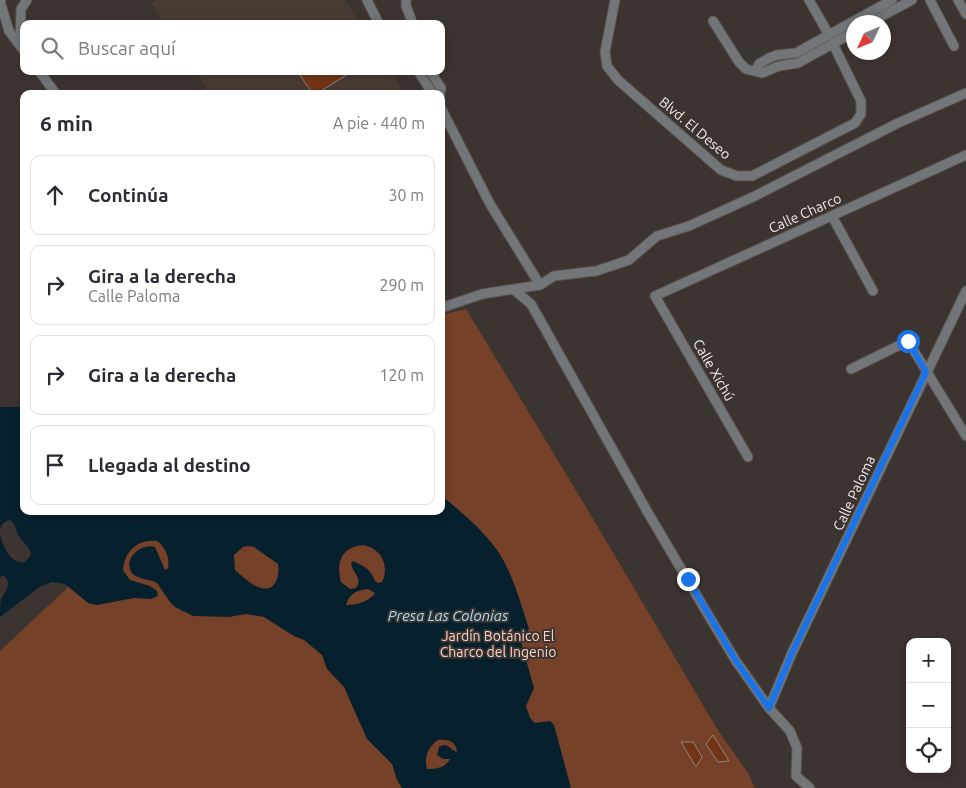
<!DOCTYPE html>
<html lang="es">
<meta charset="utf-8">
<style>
body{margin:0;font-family:Ubuntu,sans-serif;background:#f2f2f3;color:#2b2b33}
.controls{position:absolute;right:15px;bottom:15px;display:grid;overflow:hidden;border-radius:10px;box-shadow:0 2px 8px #0003}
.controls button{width:45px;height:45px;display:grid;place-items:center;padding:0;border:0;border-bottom:1px solid #e1e1e2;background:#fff;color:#2b2b33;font:25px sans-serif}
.compass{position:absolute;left:846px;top:15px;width:45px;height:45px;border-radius:50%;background:#fff;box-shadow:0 2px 8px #0003;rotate:226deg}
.stop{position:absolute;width:15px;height:15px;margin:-11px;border:4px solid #1a73e8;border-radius:50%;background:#fff}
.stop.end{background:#1a73e8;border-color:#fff;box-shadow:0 1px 5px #0008}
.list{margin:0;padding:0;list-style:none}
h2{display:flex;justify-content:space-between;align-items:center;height:65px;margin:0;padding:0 20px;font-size:21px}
h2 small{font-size:16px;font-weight:400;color:#7c7c81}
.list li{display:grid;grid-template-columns:32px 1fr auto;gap:15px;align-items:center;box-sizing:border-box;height:80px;margin:0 10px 10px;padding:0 10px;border:1px solid #e1e1e2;border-radius:10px}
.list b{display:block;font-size:19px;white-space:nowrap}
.list p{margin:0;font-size:16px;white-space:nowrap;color:#7c7c81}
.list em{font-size:16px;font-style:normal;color:#7c7c81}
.icon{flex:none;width:28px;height:28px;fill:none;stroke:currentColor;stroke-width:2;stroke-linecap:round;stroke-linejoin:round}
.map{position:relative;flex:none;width:966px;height:788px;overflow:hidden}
.search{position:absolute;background:#fff;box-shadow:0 2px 8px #0003;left:20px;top:20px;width:425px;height:55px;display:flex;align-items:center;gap:12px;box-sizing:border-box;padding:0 18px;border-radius:10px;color:#7c7c81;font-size:19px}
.panel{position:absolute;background:#fff;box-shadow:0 2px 8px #0003;left:20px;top:90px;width:425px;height:425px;border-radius:10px}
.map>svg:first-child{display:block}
.built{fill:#493a34}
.green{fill:#764129}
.water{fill:#06212d;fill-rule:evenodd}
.building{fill:#723415;stroke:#8e8581}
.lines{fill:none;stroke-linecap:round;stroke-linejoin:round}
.minor-casing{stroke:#5a524f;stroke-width:11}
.minor{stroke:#727678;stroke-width:9}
.route{stroke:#1a73e8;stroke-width:6}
.labels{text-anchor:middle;stroke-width:4;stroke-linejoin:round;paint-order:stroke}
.street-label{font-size:14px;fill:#f5efed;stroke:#3c3431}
.park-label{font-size:14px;fill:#fbd3c2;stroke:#3c3431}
.water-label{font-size:15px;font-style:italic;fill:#9fdefc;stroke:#3c3431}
</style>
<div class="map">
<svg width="966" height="788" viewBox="0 0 966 788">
<rect width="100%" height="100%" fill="#3c3431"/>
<!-- built -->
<path class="built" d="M157 0H345L360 24H165L151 3Z
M196 71H391L406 94H196L206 87Z"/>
<!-- green -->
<path class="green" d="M466 309 586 507 719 732 748 773 755 788H0V651L64 591 121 526 138 511H441V315Z"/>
<!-- water -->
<path class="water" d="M0 407H24V511H401C409 515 413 514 421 512 426 510 435 511 441 511V495C461 512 481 528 497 550 512 571 521 604 529 629L521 642 534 688 526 706 530 718 535 723 550 721 554 725 571 788H402L397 780 392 764 367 739 344 687 327 669 322 655 304 640 294 636 264 617 246 614 229 617 193 616 175 607 170 602 157 583C150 579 141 580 134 575 120 562 140 542 155 547L165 570 168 568C170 557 165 547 157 541 138 539 125 550 123 570L130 580 150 586 157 591 158 596 151 599 134 598 97 605 88 603 65 584 52 582 41 586 0 617C0 612 0 605 1 600 4 592 14 583 3 575L0 577V535C4 548 10 564 25 562L31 555C30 545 21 542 18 534 15 528 16 524 10 520 4 522 1 524 0 530ZM363 545C381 548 390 566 382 582L378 583C373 580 374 577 371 573 367 567 359 564 353 561L351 564C353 573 363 578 356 588L350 589 341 582C336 563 341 547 363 545ZM248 546 254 547 278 564C280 575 276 592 261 588 252 586 242 576 235 570L234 555 243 547ZM368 589 375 593C369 602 356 605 346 605 349 594 357 590 368 589ZM438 740C448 739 456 741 457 752 449 750 449 741 439 747L437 755 443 759H450C445 768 436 769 427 769 424 757 428 747 438 740Z"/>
<!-- building -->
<path class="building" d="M297 71H353L316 94H313Z
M713 735 729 761 718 762 706 744Z
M681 742H693L702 757 696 767Z"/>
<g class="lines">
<!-- minor casing -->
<g class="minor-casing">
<path id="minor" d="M1 0 0 1 9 31 24 51
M367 0 379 24
M406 0V6L413 24
M615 0 605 52 607 66 618 80 721 170 737 176H752L855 123 861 114V101L833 44
M809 0 829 35
M930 0 954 46
M958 0 966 14
M713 21 739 62 746 69 762 73 779 66 798 63 854 32
M871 22 912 0
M20 46 21 9 27 0
M756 70 759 64 769 58 777 55 796 53 892 0
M39 71 56 94
M418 71 433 94
M430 71 441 88 440 94
M441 108 490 204 540 285
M832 216 873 291
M513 289 531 304 647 511 710 618 736 661 769 708 790 731 797 748 796 776 810 788
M441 308 482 294 540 285 554 276 596 271 629 260 657 236 689 226 755 196 898 123 966 93
M851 369 908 341 966 436
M748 457 655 296 966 155
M769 708 792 653 966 291"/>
</g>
<!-- minor -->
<use href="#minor" class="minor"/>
</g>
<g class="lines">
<!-- route -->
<path class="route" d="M688 579 736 661 769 708 792 653 926 372 908 341"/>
</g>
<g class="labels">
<!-- street labels -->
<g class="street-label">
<text transform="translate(695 128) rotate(40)" y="5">Blvd. El Deseo</text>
<text transform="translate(805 213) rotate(-24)" y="5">Calle Charco</text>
<text transform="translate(714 370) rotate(60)" y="5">Calle Xichú</text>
<text transform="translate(854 493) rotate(-65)" y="5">Calle Paloma</text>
</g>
<!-- park labels -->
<g class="park-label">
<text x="498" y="641">Jardín Botánico El<tspan x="498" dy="16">Charco del Ingenio</tspan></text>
</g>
<!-- water labels -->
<g class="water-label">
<text x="448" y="621">Presa Las Colonias</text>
</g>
</g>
</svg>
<div class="controls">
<button>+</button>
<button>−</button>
<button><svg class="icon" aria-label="locate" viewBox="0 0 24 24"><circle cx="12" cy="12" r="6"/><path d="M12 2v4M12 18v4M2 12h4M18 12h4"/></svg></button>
</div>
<svg class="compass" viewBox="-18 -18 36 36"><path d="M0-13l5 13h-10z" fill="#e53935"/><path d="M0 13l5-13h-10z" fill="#7c7c81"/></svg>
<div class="stop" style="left:908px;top:341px"></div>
<div class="stop end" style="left:688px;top:579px"></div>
<div class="search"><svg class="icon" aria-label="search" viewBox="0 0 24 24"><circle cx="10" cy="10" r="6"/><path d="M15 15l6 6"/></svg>Buscar aquí</div>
<section class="panel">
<h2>6 min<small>A pie · 440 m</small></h2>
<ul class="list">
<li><svg class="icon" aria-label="ahead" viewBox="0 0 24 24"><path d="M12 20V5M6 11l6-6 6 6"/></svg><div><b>Continúa</b></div><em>30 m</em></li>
<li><svg class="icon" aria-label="right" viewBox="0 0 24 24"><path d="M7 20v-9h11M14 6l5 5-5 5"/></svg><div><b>Gira a la derecha</b><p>Calle Paloma</p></div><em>290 m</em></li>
<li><svg class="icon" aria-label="right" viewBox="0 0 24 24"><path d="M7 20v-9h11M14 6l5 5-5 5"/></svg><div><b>Gira a la derecha</b></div><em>120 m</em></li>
<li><svg class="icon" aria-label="arrive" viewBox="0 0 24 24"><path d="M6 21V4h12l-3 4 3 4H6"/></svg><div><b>Llegada al destino</b></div></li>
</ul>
</section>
</div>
